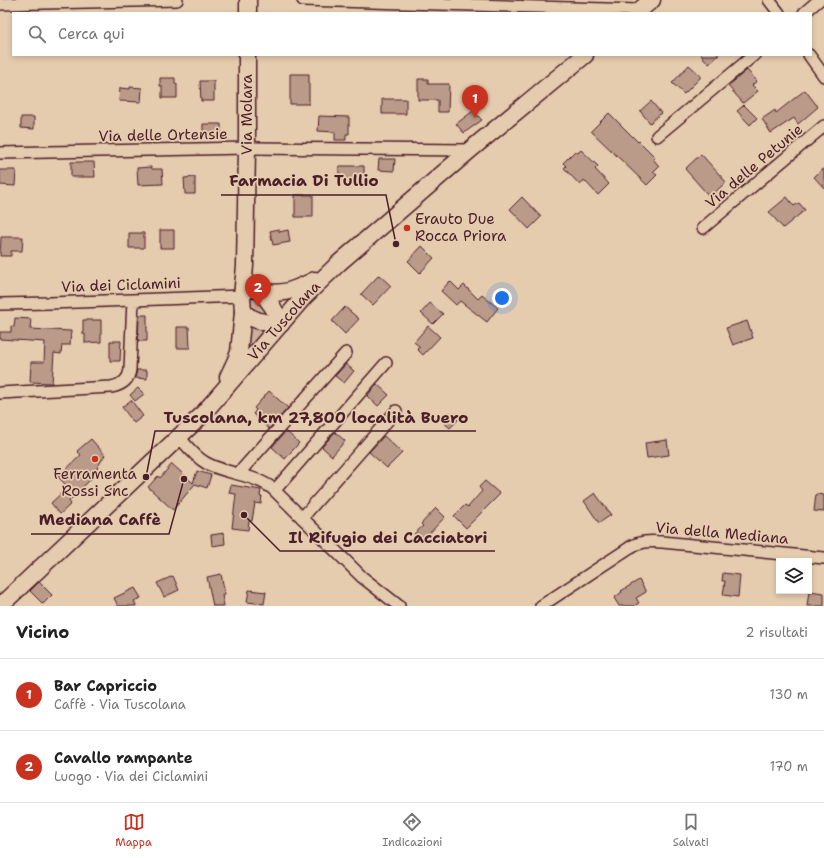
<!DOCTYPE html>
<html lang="it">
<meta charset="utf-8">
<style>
body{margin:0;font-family:"Shantell Sans",sans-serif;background:#f2f2f2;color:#222}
.controls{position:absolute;right:12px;bottom:12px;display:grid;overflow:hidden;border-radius:0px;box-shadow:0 2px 6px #0003}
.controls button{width:36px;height:36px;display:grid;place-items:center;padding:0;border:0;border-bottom:1px solid #e0e0e0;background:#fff;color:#222;font:20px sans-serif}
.you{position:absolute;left:502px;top:298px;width:14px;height:14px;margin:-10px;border:3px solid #fff;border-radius:50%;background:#1a73e8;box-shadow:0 0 0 6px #1a73e833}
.badge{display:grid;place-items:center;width:26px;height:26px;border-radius:50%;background:#c8321e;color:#fff;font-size:13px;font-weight:700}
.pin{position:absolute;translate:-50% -33px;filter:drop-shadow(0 1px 2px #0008)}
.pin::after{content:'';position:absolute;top:21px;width:14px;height:12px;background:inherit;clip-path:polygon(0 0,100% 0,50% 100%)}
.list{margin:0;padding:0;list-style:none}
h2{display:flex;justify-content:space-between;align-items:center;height:52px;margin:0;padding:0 16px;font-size:17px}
h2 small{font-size:13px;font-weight:400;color:#767676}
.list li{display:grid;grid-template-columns:26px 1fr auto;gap:12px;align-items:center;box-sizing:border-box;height:72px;padding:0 16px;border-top:1px solid #e0e0e0}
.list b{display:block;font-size:15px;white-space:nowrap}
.list p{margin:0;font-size:13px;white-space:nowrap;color:#767676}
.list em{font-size:13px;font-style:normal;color:#767676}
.icon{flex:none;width:22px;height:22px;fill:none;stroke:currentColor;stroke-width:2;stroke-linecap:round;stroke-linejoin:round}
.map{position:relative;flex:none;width:824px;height:606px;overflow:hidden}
.search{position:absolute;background:#fff;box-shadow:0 2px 6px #0003;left:12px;right:12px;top:12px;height:44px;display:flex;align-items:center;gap:10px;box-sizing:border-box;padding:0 14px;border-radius:0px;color:#767676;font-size:15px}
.sheet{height:196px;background:#fff}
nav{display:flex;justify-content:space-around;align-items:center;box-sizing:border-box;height:56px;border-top:1px solid #e0e0e0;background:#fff;font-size:11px;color:#767676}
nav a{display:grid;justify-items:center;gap:2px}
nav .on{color:#c8321e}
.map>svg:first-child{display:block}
.green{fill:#cdb099;stroke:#8c6862}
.building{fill:#ba9b8a;stroke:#4a1f2b}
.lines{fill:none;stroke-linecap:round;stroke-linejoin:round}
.street-casing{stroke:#4a1f2b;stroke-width:14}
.secondary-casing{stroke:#4a1f2b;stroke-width:19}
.street{stroke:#e6ccae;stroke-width:11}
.secondary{stroke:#e6ccae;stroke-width:16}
.poi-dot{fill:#c8321e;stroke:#e6ccae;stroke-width:1.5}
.labels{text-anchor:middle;stroke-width:3.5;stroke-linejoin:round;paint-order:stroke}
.street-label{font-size:15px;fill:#4a1f2b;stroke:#e6ccae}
.poi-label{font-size:15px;fill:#4a1f2b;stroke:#e6ccae;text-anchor:start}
.leader{fill:none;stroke:#4a1f2b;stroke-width:1.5}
.callout-dot{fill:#4a1f2b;stroke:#e6ccae;stroke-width:1.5}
.callout-label{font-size:16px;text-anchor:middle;font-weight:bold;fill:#4a1f2b;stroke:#e6ccae;stroke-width:3.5;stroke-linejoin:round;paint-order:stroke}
</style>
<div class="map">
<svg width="824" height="606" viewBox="0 0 824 606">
<rect width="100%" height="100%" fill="#e6ccae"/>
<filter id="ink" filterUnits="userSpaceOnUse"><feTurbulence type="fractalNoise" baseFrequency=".025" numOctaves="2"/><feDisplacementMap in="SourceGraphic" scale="8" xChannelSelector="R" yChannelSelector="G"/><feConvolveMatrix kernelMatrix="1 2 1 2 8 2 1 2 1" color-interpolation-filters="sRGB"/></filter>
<g filter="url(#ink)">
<!-- green -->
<path class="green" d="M258 294 272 317 264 318 247 306 249 296Z
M246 321 266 326 245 353Z"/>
<!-- building -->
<path class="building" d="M701 55H719L709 64Z
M689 65 700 75V78L684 94 672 83Z
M747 70 757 81 752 85 758 91 743 103 728 86Z
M290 74H309V104H290Z
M160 78H175V84H177V98H162V86H160Z
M418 79H428V84H449L448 112H438V100H418Z
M200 81H214V101H201Z
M130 87 142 88 141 102 119 101 120 88 130 89Z
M805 90 818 107 798 124 794 118 771 133 762 119 775 110 776 113Z
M382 99H406V114H382Z
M651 101 661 113 650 123 640 111Z
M744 105 757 118 750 125 737 111Z
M473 111 482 120 464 133 456 124Z
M609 113 638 142 639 141 655 157 653 159 659 166 653 172 657 175 647 185 591 131Z
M319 116 349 117V134H346V140H335V132L318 131Z
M21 117H34V129L21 128Z
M203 124H221V136H203Z
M581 150 598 166 595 169 609 184 598 195 584 180 580 185 564 168 566 166 563 163 575 151 578 153Z
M701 154 726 182 710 197 685 169Z
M379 159H395L394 171 378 170Z
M71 162H94L95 177H71Z
M339 166H364V182H339Z
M151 167 152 169H162L163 184 138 185 137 168Z
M824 168V188L814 177Z
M0 170H16L15 186 0 185Z
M195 177V194H185L184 178Z
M295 195H313V217H295Z
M522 197 541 217 529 229 510 209Z
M787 197 794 206 799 203 805 210 783 228 769 212Z
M279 229V232L288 230 290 242 273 245 270 231Z
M160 230H174V248H160Z
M129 233H144V248H129Z
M1 237H23L22 251H11V256H0Z
M422 246 434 258 420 273 408 261Z
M379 275 391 286 373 305 361 294Z
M450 281 459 290 464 285 478 299 482 295 498 308 487 322 460 301 456 305 441 291Z
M430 303 443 314 433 324 421 313Z
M345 307 359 319 345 334 332 321Z
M139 315H147V341H138Z
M15 318 31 319 30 329 71 331 70 345H62L61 354 54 353 52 383 30 382 31 362H44L45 342 0 339V332H11V326L14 327Z
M83 320H101V342L85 343V334H83Z
M747 321 753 338 733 345 726 328Z
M428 326 440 337 423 355 417 349 420 347 414 342Z
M177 327H189L190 348H177Z
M110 341H121L120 361H110Z
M346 364 354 371 344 383 335 376Z
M137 370H147V379L135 378Z
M377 384 389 395 378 406 367 396Z
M138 388 144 394 135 401 130 395Z
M269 391 288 408 269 429 253 414 256 410 254 408Z
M131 400 143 416 134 423 122 407Z
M450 412 458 420 450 428 442 421Z
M286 431 299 443 285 459 272 447Z
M335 432 345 441 332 456 322 447Z
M384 436 402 453 387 468 369 452Z
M91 439 105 455 92 476 93 477 69 501 71 504 60 514 51 503 68 487 58 477 81 455 77 451Z
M667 440 669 455 647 458 645 443Z
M172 464 193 483 197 471 211 475 207 488 195 484 173 510 148 487 158 476 160 478Z
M485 481 500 494 466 528 454 516 465 505 468 507 482 491 479 487Z
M231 485 261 490 260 496H262L261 504 255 503 252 521H249L248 530 232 528 236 494 229 493Z
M595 493 611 515 599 523 584 501Z
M816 494 824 495V512L814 511Z
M436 508 445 517 422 541 414 534 423 526 421 524Z
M224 533 225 544 212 546 211 535Z
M723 573 740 575 738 597 723 595 725 581H722Z
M221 574 225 594 222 595 224 606H213L207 577Z
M173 576 179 590 164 597 157 583Z
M639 580 646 592 636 598 639 603 634 606H619L614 598 622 592 621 591Z
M39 582 52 595 43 604 30 591Z
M135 588 141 598 134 601 136 606H118L114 598Z
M249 590 266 592 264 604 247 602Z
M809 591 824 593V606H807Z"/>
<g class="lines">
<!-- street casing -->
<g class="street-casing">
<path id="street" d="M303 0 639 10
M769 0 779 13
M0 4 177 0
M804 13 819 0
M809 55 824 76
M657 136 754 55
M0 153 247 148 470 150
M703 228 723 211 824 126
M0 304 50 303 242 296 248 293
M0 393 111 387C122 385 129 380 130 369L133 300
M179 437C187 446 195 457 206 463 226 474 253 474 272 488L362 577 399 606
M238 474 346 353
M275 490 386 363
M302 518 396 411
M541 606 629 548C639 541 650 541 662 542L824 558"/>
</g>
<!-- secondary casing -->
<g class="secondary-casing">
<g id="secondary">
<path d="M248 13V0"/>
<path d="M636 13 652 0"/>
<path d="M257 288C268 299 276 309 281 324"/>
<path d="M260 291C283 296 294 290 315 280"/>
<path d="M243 312C256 323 266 322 281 324"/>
<path id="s1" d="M228 377 236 360 239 352 243 312 242 296 245 266 247 148V55"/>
<path id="s2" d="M0 606 201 416 304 297 339 263 470 150 585 55"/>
</g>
</g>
<!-- street -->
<use href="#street" class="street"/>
<!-- secondary -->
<use href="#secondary" class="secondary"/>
</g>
</g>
<!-- markers -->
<g class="poi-dot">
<circle cx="407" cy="228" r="4"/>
<circle cx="95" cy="459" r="4"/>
</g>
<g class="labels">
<!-- street labels -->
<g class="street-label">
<text dy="5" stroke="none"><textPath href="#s1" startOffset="265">Via Molara</textPath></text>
<text transform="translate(163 135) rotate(-1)" y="5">Via delle Ortensie</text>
<text transform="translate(754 166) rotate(-40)" y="5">Via delle Petunie</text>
<text transform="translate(121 285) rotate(-2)" y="5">Via dei Ciclamini</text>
<text dy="5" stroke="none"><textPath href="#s2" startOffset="403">Via Tuscolana</textPath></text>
<text transform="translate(722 533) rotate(5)" y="5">Via della Mediana</text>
</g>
<!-- poi labels -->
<g class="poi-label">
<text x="415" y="224">Erauto Due<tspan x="415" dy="17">Rocca Priora</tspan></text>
<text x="95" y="479" text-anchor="middle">Ferramenta<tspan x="95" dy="17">Rossi Snc</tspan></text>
</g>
</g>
<!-- callouts -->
<path class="leader" d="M396 244L386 195H221M146 477L155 431H476M184 479L169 534H31M244 515L280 551H495"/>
<g class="callout-dot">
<circle cx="396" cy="244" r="4"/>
<circle cx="146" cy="477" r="4"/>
<circle cx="184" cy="479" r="4"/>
<circle cx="244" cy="515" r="4"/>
</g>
<g class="callout-label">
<text x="304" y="186">Farmacia Di Tullio</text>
<text x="316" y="423">Tuscolana, km 27,800 località Buero</text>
<text x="100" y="525">Mediana Caffè</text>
<text x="388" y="543">Il Rifugio dei Cacciatori</text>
</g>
</svg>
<div class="controls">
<button><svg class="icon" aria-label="layers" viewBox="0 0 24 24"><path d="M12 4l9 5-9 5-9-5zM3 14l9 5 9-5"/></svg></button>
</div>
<div class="you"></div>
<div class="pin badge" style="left:475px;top:118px">1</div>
<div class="pin badge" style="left:258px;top:307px">2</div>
<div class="search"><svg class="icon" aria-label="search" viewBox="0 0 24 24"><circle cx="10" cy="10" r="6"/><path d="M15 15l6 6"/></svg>Cerca qui</div>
</div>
<section class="sheet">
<h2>Vicino<small>2 risultati</small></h2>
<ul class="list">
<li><span class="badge">1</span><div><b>Bar Capriccio</b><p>Caffè · Via Tuscolana</p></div><em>130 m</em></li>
<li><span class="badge">2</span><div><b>Cavallo rampante</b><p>Luogo · Via dei Ciclamini</p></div><em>170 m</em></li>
</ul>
</section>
<nav>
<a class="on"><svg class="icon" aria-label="map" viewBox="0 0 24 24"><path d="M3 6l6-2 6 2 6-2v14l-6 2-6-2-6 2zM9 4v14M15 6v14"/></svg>Mappa</a>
<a><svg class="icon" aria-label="directions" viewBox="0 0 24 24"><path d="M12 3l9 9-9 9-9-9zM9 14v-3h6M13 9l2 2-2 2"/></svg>Indicazioni</a>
<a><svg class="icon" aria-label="saved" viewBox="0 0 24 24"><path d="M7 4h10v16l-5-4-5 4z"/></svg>Salvati</a>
</nav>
